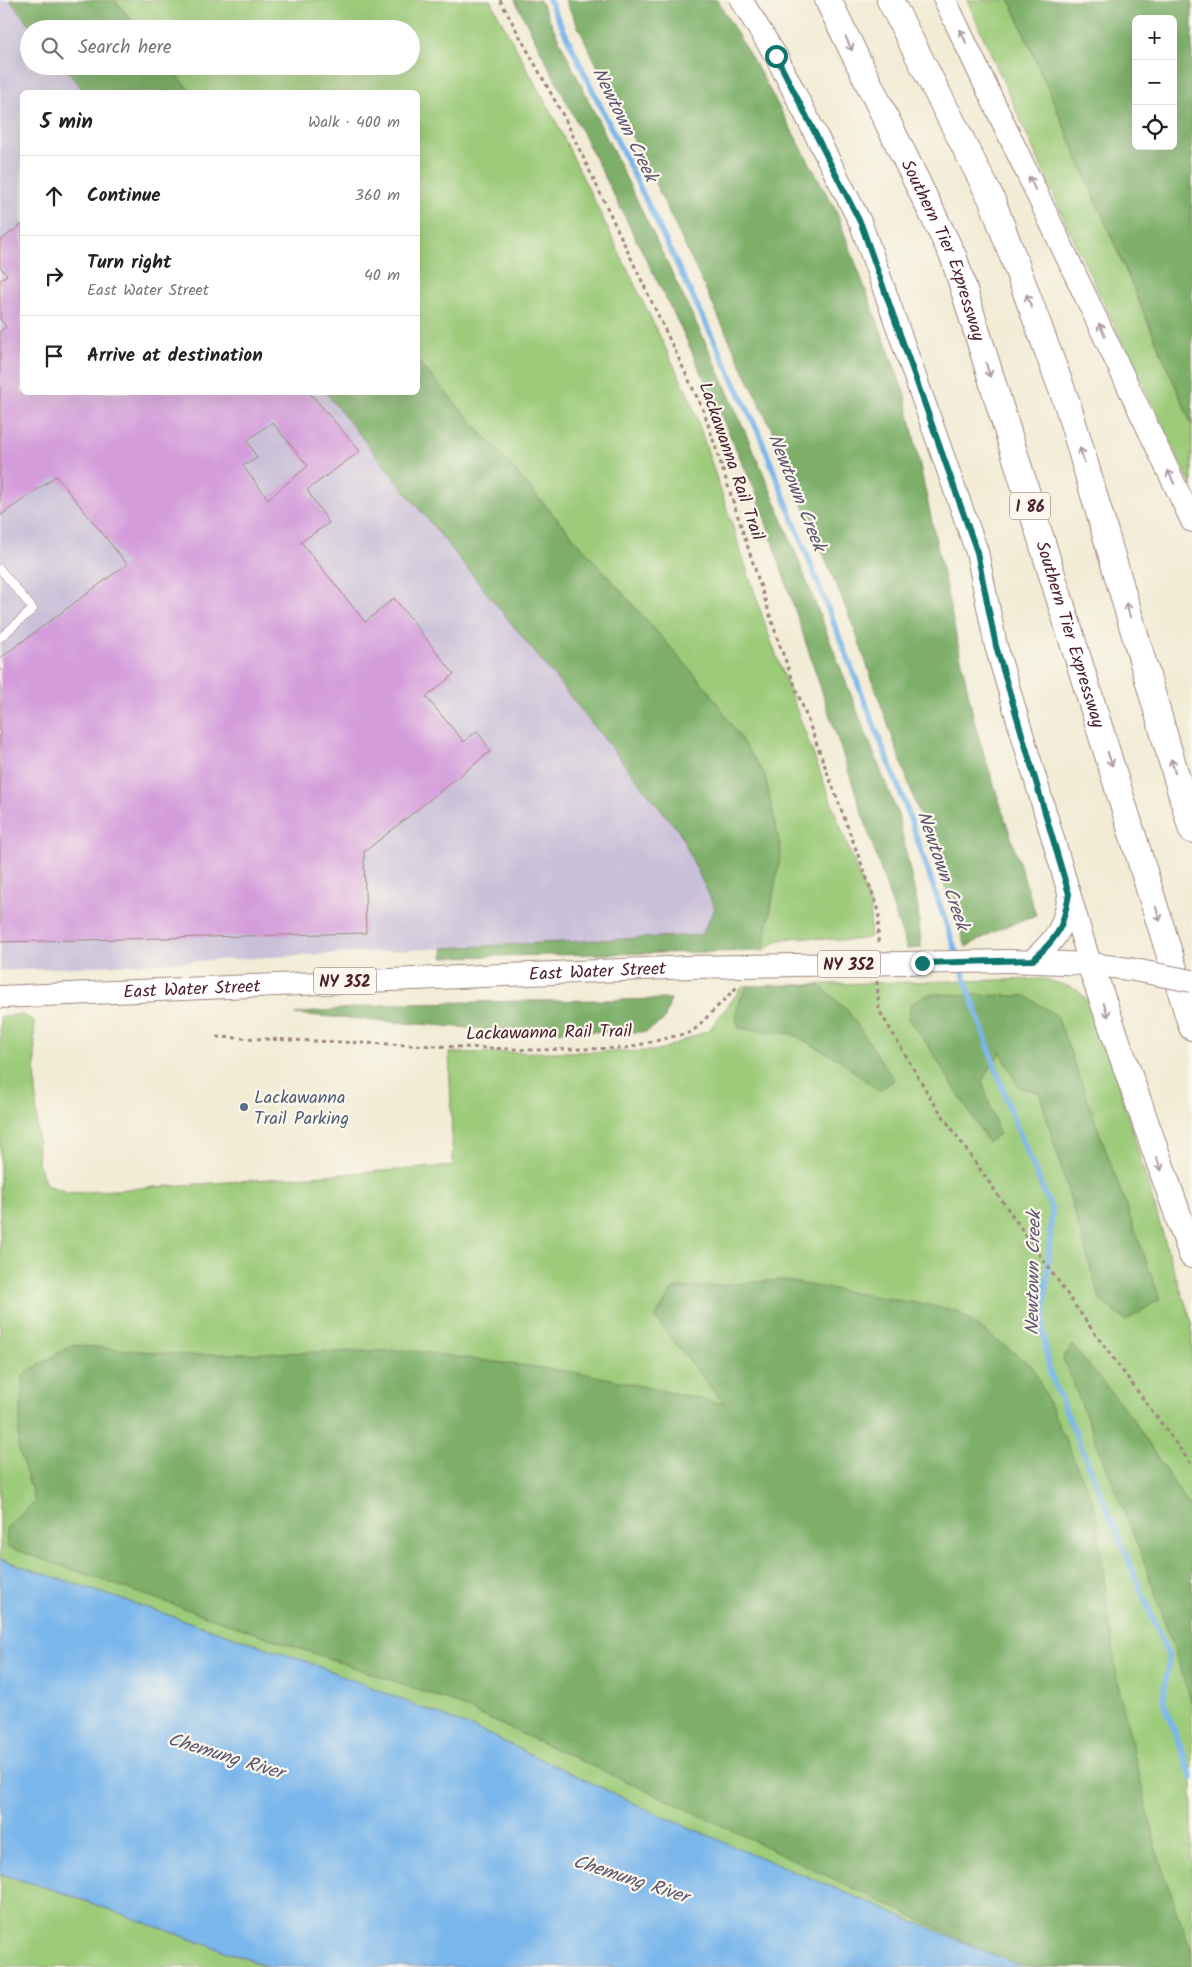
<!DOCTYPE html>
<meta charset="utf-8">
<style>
body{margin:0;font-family:Kalam,sans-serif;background:#f6f6f6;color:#222}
.controls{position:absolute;right:15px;top:15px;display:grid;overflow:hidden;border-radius:8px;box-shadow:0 5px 20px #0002}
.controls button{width:45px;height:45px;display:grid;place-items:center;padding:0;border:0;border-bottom:1px solid #e0e0e0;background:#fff;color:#222;font:25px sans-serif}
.stop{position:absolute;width:15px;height:15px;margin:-11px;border:4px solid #0f766e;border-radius:50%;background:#fff}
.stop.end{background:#0f766e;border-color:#fff;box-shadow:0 1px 5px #0008}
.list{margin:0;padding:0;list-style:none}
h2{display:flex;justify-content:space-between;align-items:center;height:65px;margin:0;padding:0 20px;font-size:21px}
h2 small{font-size:16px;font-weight:400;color:#767676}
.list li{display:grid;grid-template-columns:32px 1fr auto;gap:15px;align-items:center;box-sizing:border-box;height:80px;padding:0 20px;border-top:1px solid #e0e0e0}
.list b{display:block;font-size:19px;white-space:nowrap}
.list p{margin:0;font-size:16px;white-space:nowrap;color:#767676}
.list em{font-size:16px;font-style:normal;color:#767676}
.icon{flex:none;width:28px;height:28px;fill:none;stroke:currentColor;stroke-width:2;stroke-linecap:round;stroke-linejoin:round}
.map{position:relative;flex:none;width:1192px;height:1967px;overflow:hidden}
.search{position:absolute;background:#fff;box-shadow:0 5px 20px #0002;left:20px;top:20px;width:400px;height:55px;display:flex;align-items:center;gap:12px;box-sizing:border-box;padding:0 18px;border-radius:28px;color:#767676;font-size:19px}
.panel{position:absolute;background:#fff;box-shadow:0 5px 20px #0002;left:20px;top:90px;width:400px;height:305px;border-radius:8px}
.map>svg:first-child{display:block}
.industrial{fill:#c8bfd8}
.green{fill:#9ccb79;stroke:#737552}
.forest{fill:#7daf69;stroke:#64674a;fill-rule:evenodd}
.water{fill:#79b6eb;stroke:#626a8b}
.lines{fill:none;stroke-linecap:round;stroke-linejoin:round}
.stream{stroke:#79b6eb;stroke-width:5.5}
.building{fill:#d49cdb;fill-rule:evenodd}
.service-casing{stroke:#9e8680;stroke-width:9}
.primary-casing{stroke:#9e8680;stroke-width:24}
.motorway-casing{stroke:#9e8680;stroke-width:28}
.path{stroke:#9e8680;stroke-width:3;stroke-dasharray:4 4;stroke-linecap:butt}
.service{stroke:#fff;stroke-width:8}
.primary{stroke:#fff;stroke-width:22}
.motorway{stroke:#fff;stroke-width:26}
.primary-bridge-casing{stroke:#9e8680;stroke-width:24;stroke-linecap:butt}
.primary-bridge{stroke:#fff;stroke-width:22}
.oneway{stroke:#ae9aa0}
.route{stroke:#0f766e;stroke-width:6}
.service-dot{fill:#5c6f8a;stroke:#fbf7ec;stroke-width:2}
.labels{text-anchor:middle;stroke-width:4.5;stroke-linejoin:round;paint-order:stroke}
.shield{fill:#fbf7ec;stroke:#7f6065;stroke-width:1}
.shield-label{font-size:16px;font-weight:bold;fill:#4a1f2b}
.street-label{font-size:18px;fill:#4a1f2b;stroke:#fbf7ec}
.service-label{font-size:18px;fill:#4e5e75;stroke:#fbf7ec;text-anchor:start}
.water-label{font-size:19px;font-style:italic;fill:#5a546e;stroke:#fbf7ec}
</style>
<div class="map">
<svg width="1192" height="1967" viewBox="0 0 1192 1967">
<rect width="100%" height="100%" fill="#fbf7ec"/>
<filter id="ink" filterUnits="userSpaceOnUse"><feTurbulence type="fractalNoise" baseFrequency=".02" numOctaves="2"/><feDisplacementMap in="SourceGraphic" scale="10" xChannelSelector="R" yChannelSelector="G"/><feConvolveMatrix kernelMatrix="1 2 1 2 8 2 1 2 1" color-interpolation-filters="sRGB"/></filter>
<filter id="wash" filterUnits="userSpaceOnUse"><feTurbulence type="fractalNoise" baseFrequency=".0096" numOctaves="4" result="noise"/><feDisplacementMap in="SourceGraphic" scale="20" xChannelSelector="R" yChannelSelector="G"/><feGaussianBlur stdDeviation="1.12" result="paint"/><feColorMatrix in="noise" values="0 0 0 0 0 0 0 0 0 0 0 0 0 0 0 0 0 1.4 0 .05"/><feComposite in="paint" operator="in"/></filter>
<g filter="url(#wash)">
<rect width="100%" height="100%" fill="#f2ecd6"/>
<!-- industrial -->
<path class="industrial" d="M0 0H10L33 29H29V66H64L85 92H22V392L326 393 680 833 715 908 703 935 0 971Z"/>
<!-- green -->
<path class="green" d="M115 0H490L556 122 691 401 769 636 871 908 870 937C842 946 809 932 780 940 774 942 768 948 763 951L781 852 709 691 418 361V92H191L169 66H411V29H139Z
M967 0H1010L1192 425V487L1076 245Z
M1045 979 1076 989 1096 1008 1172 1265 1192 1322V1967H1023L657 1814 483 1732 300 1659 0 1559V1016L23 1015 34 1021 38 1162 46 1185 71 1193 453 1166 449 1053 658 1051 709 1030 743 986Z
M0 1874 55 1890 269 1967H0Z"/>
<!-- forest -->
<path class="forest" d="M10 0H115L139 29H33Z
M515 0H540L712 356 774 498 898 815 918 908 921 948 907 949 757 495 681 328Z
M565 0H717L757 67 836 211 905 395 976 729 1036 915 999 929 966 947 854 628 773 432 668 210Z
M1010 0H1192V425ZM1136 19H1173V146H1136Z
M64 66H169L191 92H85Z
M418 361 709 691 765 775 781 852 763 951 443 957V948L702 935 715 908 680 833 326 393 418 392Z
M819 985 848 1011 894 1080 879 1091 838 1059 792 1034 739 1028C732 1013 740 1000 747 986Z
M929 994 1026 996 1057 1016 1160 1299 1126 1321 1100 1300 1039 1092 1019 1088 1001 1052 982 1081 999 1134 988 1142 927 1044 908 1019 911 1003Z
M671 999 664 1020 646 1032 507 1031 294 1014 401 1003Z
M780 1280 956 1310 1033 1367 1095 1507 1117 1680 1160 1862 1192 1953V1967H1019L689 1810 445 1699 7 1547 6 1528 35 1502 18 1447 23 1375 72 1345 186 1355 405 1350 587 1374 724 1404 655 1318 673 1289Z
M1072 1345 1130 1415 1192 1511V1703L1146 1567 1063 1358Z"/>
<!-- water -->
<path class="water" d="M0 1559 300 1659 483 1732 657 1814 1023 1967H269L55 1890 0 1874Z"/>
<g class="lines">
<!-- stream -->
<path class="stream" d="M549 0 759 433 904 801 958 958
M961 967 1013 1118 1052 1211 1043 1331 1050 1373 1169 1657 1163 1700 1192 1778"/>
</g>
<g id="blocks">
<!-- building -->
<path class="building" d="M22 224V392H309L360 451 307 490 329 523 301 542 365 622 394 598 454 674 426 697 464 742 477 731 491 751 364 852 366 933 0 942V658L127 564 56 476 0 516V331L6 327 0 319V280L7 275 0 267V241ZM272 422 308 466 268 499 243 466 257 458 247 441Z"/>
</g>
</g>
<g filter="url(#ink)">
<use href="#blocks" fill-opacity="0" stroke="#9e8680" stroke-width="1"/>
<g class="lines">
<!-- service casing -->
<g class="service-casing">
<path id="service" d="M0 569 33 609 0 638"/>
</g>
<!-- primary casing -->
<g class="primary-casing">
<g id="primary">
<path d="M741 0 776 56 861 224 977 552 996 646 1090 964"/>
<path d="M945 0 1192 521"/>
<path d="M1033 960C1058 937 1063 929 1069 896"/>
<path d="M1009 961 1090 964 1129 969"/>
<path id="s1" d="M0 997 690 967"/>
</g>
</g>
<!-- motorway casing -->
<g class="motorway-casing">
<g id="motorway">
<path id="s2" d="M828 0 954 258 1192 1027"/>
<path d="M890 0 992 200 1068 406 1192 830"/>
<path d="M1090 964 1192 1255"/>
</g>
</g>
<!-- path -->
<path class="path" d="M500 0 566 121 704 412 779 643 879 911 878 945
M877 981 879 1010 931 1099 1088 1324 1192 1465
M217 1037 535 1050 626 1048 692 1032 738 986"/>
<!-- service -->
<use href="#service" class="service"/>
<!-- primary -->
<use href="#primary" class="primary"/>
<!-- motorway -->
<use href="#motorway" class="motorway"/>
<!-- primary-bridge casing -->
<g class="primary-bridge-casing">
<path id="primary-bridge" d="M690 967 1009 961
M1129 969 1192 981"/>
</g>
<!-- primary-bridge -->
<use href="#primary-bridge" class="primary-bridge"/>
</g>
<!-- one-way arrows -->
<defs><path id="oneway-shaft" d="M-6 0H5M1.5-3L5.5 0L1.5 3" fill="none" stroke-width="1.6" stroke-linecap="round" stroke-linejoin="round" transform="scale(1.25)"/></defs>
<g class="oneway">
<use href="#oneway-shaft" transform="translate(963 36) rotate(-115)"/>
<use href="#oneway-shaft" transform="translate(849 44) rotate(64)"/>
<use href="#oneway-shaft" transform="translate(1032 183) rotate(-115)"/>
<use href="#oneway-shaft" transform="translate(1029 301) rotate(-110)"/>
<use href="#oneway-shaft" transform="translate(1102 330) rotate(-115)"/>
<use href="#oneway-shaft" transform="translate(988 370) rotate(73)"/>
<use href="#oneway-shaft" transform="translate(1082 455) rotate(-106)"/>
<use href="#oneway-shaft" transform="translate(1171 477) rotate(-115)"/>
<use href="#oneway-shaft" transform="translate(1128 610) rotate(-106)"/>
<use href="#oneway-shaft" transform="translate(1110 759) rotate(72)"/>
<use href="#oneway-shaft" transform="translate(1173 766) rotate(-106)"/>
<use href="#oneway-shaft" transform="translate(1158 914) rotate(73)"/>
<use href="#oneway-shaft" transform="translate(1106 1010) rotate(71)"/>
<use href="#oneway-shaft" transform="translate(1159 1164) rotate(71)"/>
</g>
</g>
<g class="lines" filter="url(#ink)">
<!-- route -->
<path class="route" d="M776 56 861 224 977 552 996 646 1069 894C1063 928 1059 936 1033 960L922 963"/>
</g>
<!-- markers -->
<circle class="service-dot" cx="244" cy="1107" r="5"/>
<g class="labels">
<!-- shield labels -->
<g class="shield">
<rect x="1010" y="492.5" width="40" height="27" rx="4"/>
<rect x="818" y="950.5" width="62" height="27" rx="4"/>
<rect x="314" y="967.5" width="62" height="27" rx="4"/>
</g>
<g class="shield-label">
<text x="1030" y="512">I 86</text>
<text x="849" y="970">NY 352</text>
<text x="345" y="987">NY 352</text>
</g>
<!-- street labels -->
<g class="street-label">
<text dy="6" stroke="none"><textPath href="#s2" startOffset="276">Southern Tier Expressway</textPath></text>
<text transform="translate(732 461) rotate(71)" y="6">Lackawanna Rail Trail</text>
<text dy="6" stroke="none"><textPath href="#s2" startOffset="681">Southern Tier Expressway</textPath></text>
<text dy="6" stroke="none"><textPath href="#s1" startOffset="598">East Water Street</textPath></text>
<text dy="6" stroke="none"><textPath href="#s1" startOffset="192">East Water Street</textPath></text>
<text transform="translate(549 1032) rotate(-1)" y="6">Lackawanna Rail Trail</text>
</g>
<!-- service labels -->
<g class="service-label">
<text x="254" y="1103">Lackawanna<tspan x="254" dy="21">Trail Parking</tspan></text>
</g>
<!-- water labels -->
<g class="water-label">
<text transform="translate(626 124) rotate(64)" y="7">Newtown Creek</text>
<text transform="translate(798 492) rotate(68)" y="7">Newtown Creek</text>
<text transform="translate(944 870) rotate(71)" y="7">Newtown Creek</text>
<text transform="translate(1032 1273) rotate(-89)" y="7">Newtown Creek</text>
<text transform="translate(226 1755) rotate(17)" y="7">Chemung River</text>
<text transform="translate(631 1878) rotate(18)" y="7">Chemung River</text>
</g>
</g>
</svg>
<div class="controls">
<button>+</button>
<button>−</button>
<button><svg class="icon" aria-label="locate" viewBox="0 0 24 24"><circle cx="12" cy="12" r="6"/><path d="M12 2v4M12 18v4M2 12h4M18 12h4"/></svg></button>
</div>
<div class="stop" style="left:776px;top:56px"></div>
<div class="stop end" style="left:922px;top:963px"></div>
<div class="search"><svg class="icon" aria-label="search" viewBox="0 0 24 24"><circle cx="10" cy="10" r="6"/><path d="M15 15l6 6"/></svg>Search here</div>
<section class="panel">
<h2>5 min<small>Walk · 400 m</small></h2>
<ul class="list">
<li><svg class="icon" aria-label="ahead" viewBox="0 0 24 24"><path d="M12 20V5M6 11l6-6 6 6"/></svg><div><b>Continue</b></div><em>360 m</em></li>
<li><svg class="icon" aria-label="right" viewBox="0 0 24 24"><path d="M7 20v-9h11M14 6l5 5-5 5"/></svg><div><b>Turn right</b><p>East Water Street</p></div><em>40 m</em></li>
<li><svg class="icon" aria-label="arrive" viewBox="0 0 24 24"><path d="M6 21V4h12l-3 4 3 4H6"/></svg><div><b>Arrive at destination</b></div></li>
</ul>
</section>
</div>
